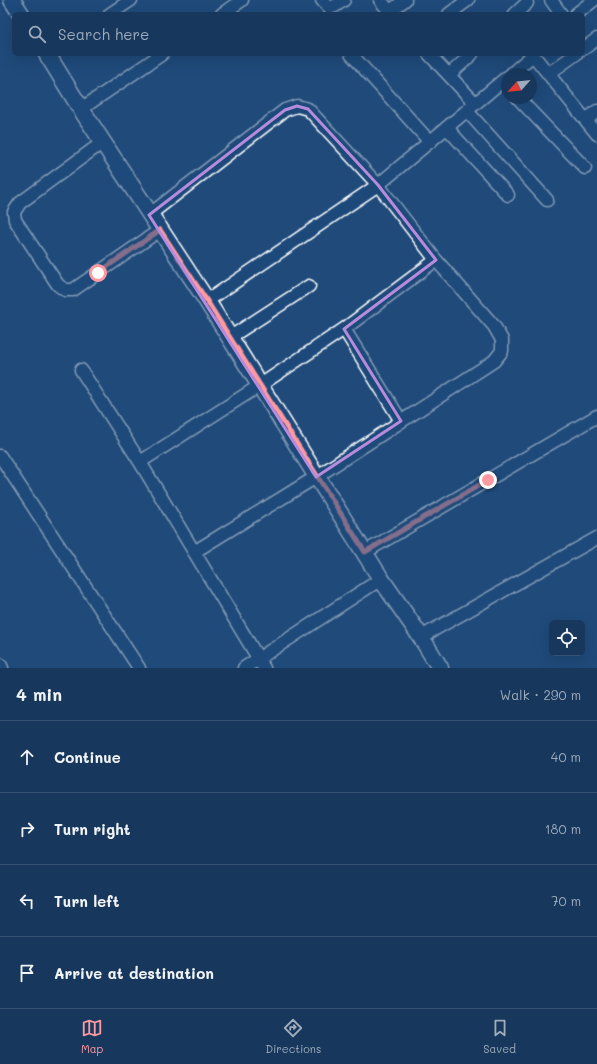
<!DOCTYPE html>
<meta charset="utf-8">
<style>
body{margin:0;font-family:Mali,sans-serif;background:#244365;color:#f1f3f6}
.controls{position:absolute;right:12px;bottom:12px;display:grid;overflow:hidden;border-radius:6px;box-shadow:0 4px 16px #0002}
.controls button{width:36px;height:36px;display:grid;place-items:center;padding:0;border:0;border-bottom:1px solid #365272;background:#17385c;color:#f1f3f6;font:20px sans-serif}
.compass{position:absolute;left:501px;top:68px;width:36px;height:36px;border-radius:50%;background:#17385c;box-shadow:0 4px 16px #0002;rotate:243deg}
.stop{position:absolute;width:12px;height:12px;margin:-9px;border:3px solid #ff9aa2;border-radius:50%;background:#fff}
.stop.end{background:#ff9aa2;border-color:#fff;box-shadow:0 1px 4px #0008}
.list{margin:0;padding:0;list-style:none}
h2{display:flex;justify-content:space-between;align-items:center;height:52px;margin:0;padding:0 16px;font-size:17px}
h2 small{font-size:13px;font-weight:400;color:#9eacbb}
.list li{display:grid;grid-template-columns:26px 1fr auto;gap:12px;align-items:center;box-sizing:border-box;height:72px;padding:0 16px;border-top:1px solid #365272}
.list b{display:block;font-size:15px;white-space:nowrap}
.list em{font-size:13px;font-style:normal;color:#9eacbb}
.icon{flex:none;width:22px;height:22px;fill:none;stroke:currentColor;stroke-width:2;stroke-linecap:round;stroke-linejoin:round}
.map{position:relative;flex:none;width:597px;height:668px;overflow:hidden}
.search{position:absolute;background:#17385c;box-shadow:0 4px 16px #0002;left:12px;right:12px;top:12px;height:44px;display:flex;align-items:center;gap:10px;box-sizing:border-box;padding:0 14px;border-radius:6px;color:#9eacbb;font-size:15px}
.sheet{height:340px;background:#17385c}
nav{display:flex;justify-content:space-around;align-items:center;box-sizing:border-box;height:56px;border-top:1px solid #365272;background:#17385c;font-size:11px;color:#9eacbb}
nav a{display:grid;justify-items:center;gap:2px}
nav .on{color:#ff9aa2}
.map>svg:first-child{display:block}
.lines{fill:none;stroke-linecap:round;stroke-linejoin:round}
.street-casing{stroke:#fff;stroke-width:15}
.secondary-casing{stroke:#fff;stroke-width:19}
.street{stroke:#1f4a7a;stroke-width:12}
.secondary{stroke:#1f4a7a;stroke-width:16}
.route{stroke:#ff9aa2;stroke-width:5}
.marked{fill:none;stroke:#b68bdc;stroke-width:3;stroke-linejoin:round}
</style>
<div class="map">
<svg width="597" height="668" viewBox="0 0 597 668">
<rect width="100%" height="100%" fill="#1f4a7a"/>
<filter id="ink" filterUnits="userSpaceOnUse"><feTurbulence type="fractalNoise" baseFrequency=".025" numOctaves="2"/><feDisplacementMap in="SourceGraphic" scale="8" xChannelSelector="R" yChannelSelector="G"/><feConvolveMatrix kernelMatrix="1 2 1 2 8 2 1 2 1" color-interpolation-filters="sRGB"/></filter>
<g filter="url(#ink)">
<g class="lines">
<!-- street casing -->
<g class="street-casing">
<path id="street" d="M322 0 329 8 335 6 344 0
M380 0 392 14
M551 0 561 14
M390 11 405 0
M110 14 131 0
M222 14 242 0
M449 14 468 0
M515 14 527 3
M576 14 594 0
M583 49 597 39
M351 54 430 142
M429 54 475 103
M533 55 597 134
M511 74 534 54
M548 74 576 54
M449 75 472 54
M518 98 585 168
M81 109 162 54
M467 111 547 200
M586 120 597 111
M447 128 508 195
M103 142 20 203 14 212 15 220 58 285 65 290H73L160 230
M149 215 285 110 297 106 308 109 378 185 436 260 494 326 502 340V351L494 361 316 477 194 552
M207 301 378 185 507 77
M344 329 401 421
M229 338 309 286
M81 370 140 462 264 668
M0 456 139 668
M140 462 259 386 344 329 436 260
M365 552 597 416
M421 637 597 538
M0 664 2 668
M244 668 381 579"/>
</g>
<!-- secondary casing -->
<g class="secondary-casing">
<path id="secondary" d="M12 0 21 14
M47 54 81 109 207 301 381 579 421 637 440 668"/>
</g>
<!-- street -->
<use href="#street" class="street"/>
<!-- secondary -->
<use href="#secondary" class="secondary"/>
</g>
</g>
<g class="lines" filter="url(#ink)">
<!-- route -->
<path class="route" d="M98 273 160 230 207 301 365 552 488 480"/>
</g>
<!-- marked area -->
<path d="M0 0H597V668H0ZM297 106 308 109 378 185 436 260 344 329 401 421 316 477 149 215 285 110Z" fill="#1f4a7a" fill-opacity=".55" fill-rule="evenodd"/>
<path class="marked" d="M297 106 308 109 378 185 436 260 344 329 401 421 316 477 149 215 285 110Z"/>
</svg>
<div class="controls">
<button><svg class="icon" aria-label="locate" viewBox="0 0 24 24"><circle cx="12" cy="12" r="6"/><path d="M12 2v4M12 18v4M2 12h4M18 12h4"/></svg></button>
</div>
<svg class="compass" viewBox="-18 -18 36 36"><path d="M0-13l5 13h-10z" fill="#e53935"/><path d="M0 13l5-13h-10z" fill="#9eacbb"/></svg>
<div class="stop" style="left:98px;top:273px"></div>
<div class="stop end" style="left:488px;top:480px"></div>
<div class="search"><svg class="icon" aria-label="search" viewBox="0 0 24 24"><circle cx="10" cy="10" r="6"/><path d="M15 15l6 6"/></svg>Search here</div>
</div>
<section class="sheet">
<h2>4 min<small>Walk · 290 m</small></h2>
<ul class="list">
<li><svg class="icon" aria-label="ahead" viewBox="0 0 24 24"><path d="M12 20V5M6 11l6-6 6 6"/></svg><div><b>Continue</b></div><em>40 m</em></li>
<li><svg class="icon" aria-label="right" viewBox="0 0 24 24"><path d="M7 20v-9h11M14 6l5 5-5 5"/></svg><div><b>Turn right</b></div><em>180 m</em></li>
<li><svg class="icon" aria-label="left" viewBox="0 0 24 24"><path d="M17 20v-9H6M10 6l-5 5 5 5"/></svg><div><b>Turn left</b></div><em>70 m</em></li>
<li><svg class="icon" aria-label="arrive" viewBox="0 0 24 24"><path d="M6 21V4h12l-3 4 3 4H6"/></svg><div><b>Arrive at destination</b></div></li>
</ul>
</section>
<nav>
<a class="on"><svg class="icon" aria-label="map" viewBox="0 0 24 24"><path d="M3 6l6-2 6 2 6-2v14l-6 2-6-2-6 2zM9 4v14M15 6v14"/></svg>Map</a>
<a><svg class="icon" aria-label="directions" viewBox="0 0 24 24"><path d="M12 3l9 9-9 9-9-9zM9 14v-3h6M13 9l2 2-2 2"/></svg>Directions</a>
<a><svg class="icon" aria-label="saved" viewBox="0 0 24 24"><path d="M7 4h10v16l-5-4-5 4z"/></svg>Saved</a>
</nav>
